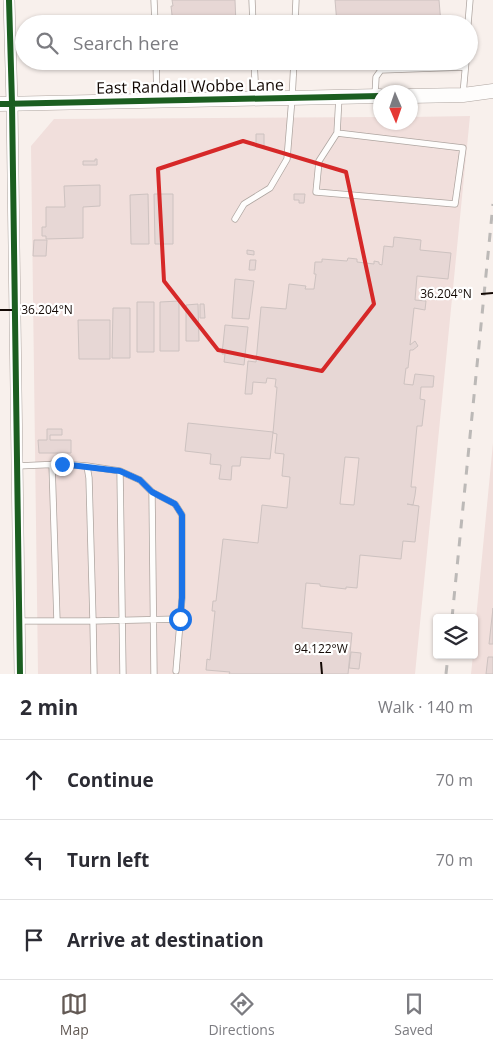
<!DOCTYPE html>
<meta charset="utf-8">
<style>
body{margin:0;font-family:"Open Sans",sans-serif;background:#f2f2f3;color:#2b2b33}
.controls{position:absolute;right:15px;bottom:15px;display:grid;overflow:hidden;border-radius:5px;box-shadow:0 1px 4px #0004}
.controls button{width:45px;height:45px;display:grid;place-items:center;padding:0;border:0;border-bottom:1px solid #e1e1e2;background:#fff;color:#2b2b33;font:25px sans-serif}
.compass{position:absolute;left:373px;top:85px;width:45px;height:45px;border-radius:50%;background:#fff;box-shadow:0 1px 4px #0004;rotate:178deg}
.stop{position:absolute;width:15px;height:15px;margin:-11px;border:4px solid #1a73e8;border-radius:50%;background:#fff}
.stop.end{background:#1a73e8;border-color:#fff;box-shadow:0 1px 5px #0008}
.list{margin:0;padding:0;list-style:none}
h2{display:flex;justify-content:space-between;align-items:center;height:65px;margin:0;padding:0 20px;font-size:21px}
h2 small{font-size:16px;font-weight:400;color:#7c7c81}
.list li{display:grid;grid-template-columns:32px 1fr auto;gap:15px;align-items:center;box-sizing:border-box;height:80px;padding:0 20px;border-top:1px solid #e1e1e2}
.list b{display:block;font-size:19px;white-space:nowrap}
.list em{font-size:16px;font-style:normal;color:#7c7c81}
.icon{flex:none;width:28px;height:28px;fill:none;stroke:currentColor;stroke-width:2;stroke-linecap:round;stroke-linejoin:round}
.map{position:relative;flex:none;width:493px;height:674px;overflow:hidden}
.search{position:absolute;background:#fff;box-shadow:0 1px 4px #0004;left:15px;right:15px;top:15px;height:55px;display:flex;align-items:center;gap:12px;box-sizing:border-box;padding:0 18px;border-radius:28px;color:#7c7c81;font-size:19px}
.sheet{height:305px;background:#fff}
nav{display:flex;justify-content:space-around;align-items:center;box-sizing:border-box;height:70px;border-top:1px solid #e1e1e2;background:#fff;font-size:14px;color:#7c7c81}
nav a{display:grid;justify-items:center;gap:2px}
nav .on{color:#635a55}
.map>svg:first-child{display:block}
.industrial{fill:#f1dfdc}
.building{fill:#e7d7d5;stroke:#cdc2c0;fill-rule:evenodd}
.lines{fill:none;stroke-linecap:round;stroke-linejoin:round}
.service-casing{stroke:#aea5a0;stroke-width:7}
.minor-casing{stroke:#aea5a0;stroke-width:12}
.tertiary-casing{stroke:#aea5a0;stroke-width:15}
.service{stroke:#fefdfc;stroke-width:5.5}
.minor{stroke:#fefdfc;stroke-width:11}
.tertiary{stroke:#fefdfc;stroke-width:14}
.rail{stroke:#bcb9b7;stroke-width:3;stroke-dasharray:9 9;stroke-linecap:butt}
.cycleway-casing{stroke:#fff;stroke-width:9}
.cycleway{stroke:#1b5e20;stroke-width:6}
.route{stroke:#1a73e8;stroke-width:6}
.marked{fill:none;stroke:#d62828;stroke-width:4;stroke-linejoin:round}
.ticks{fill:none;stroke:#130904;stroke-width:2}
.labels{text-anchor:middle;stroke-width:4.5;stroke-linejoin:round;paint-order:stroke}
.street-label{font-size:16px;fill:#130904;stroke:#fff}
.ticks-label{font-size:12px;text-anchor:middle;fill:#130904;stroke:#fff;stroke-width:4.5;stroke-linejoin:round;paint-order:stroke}
</style>
<div class="map">
<svg width="493" height="674" viewBox="0 0 493 674">
<rect width="100%" height="100%" fill="#f8f0ec"/>
<!-- industrial -->
<path class="industrial" d="M470 116 415 674H38L31 146 54 119 380 117V122H410L411 117Z
M493 443V674H471L473 655H474V640Z"/>
<!-- building -->
<path class="building" d="M172 0H235L236 24H173L171 6H173Z
M335 0H439L441 24H337Z
M256 134H264V147H256Z
M95 159H97V165H83V161H95Z
M100 185V206L83 207V238L46 239V236H42V227H46V207H65L64 186Z
M148 194 149 244H131L130 195Z
M154 194H173V244H155Z
M294 194H305L304 203H299V200H294Z
M394 237 421 240 420 250 451 253 448 279 417 276 415 300 426 301 425 310 414 308 410 345 415 341 418 346 413 350H410L408 368H406L404 384 413 385 415 374 434 376 433 387H421L420 399 425 400 422 426H417L411 487H416L415 495 413 505 407 504 419 506 415 542 403 541 401 559 360 555 357 588 346 587V589L320 586V584L306 583 302 628 352 633 348 674H229L230 672 206 670 207 659 210 660 215 611H212L213 601H216L223 539 258 543 262 505 287 508 290 477 282 476 284 454 275 453 277 434 273 433 277 387H275L276 379 267 378 266 383 253 382 252 394H245L248 361 256 362 261 307 286 309 289 284 306 286 305 289H314L316 274H314L315 262H322V259L347 261 348 258 357 259V262L374 264V261L379 262V264L382 265 384 246 393 247ZM345 457 359 458 354 505 340 504Z
M34 240H47L46 256H33Z
M247 250 254 251V255L247 254Z
M250 260H256L255 270H249Z
M235 279 254 281 249 319 232 318Z
M179 301V351H160V302Z
M137 302H154V352H137Z
M198 304 199 341H186V305Z
M200 304H204L205 318H200Z
M113 308H130V358H112Z
M78 320H110V359H79Z
M225 325 248 327 244 365 224 362 225 354H222Z
M188 423 273 432 270 459 241 457 240 466H232L231 480 219 479 221 465 210 464 211 454 185 451Z
M47 429H62V435H50V440H71V453H39L38 440H47Z
M493 608V644H489Z
M351 652 361 653 359 669 349 668Z
M488 657H493V674H486Z"/>
<g class="lines">
<!-- service casing -->
<g class="service-casing">
<path id="service" d="M154 0 155 24
M252 0 253 24
M295 24 296 0
M468 24 470 0
M156 61 157 100
M254 61 256 98
M463 94 466 61
M375 96 376 77 381 70 465 67
M337 133 463 148 455 204 316 192 319 161 337 133 339 97
M235 219 244 204 270 188 287 159 292 98 294 61
M52 464 57 621
M17 466 62 464 87 466 89 478 93 621H19
M87 466 120 471 140 480 152 492 175 504 182 515V598L176 671
M120 471 123 674
M152 492 154 674
M94 674 93 621 180 619"/>
</g>
<!-- minor casing -->
<g class="minor-casing">
<path id="minor" d="M9 0 12 103 20 674"/>
</g>
<!-- tertiary casing -->
<g class="tertiary-casing">
<path id="tertiary" d="M410 96 463 95 493 91
M0 104 380 96"/>
</g>
<!-- service -->
<use href="#service" class="service"/>
<!-- minor -->
<use href="#minor" class="minor"/>
<!-- tertiary -->
<use href="#tertiary" class="tertiary"/>
<!-- rail -->
<path class="rail" d="M452 618 493 204
M446 674 448 655"/>
<!-- cycleway casing -->
<g class="cycleway-casing">
<path id="cycleway" d="M9 0 12 103 20 674
M0 104 380 96"/>
</g>
<!-- cycleway -->
<use href="#cycleway" class="cycleway"/>
</g>
<g class="lines">
<!-- route -->
<path class="route" d="M62 464 120 471 140 480 152 492 175 504 182 515V598L180 619"/>
</g>
<!-- marked area -->
<path class="marked" d="M243 141 346 172 374 304 322 371 218 350 164 281 158 169Z"/>
<!-- ticks -->
<path class="ticks" d="M481 294 493 293M0 310H12M321 662 322 674"/>
<g class="labels">
<!-- street labels -->
<g class="street-label">
<text transform="translate(190 86) rotate(-1)" y="6">East Randall Wobbe Lane</text>
</g>
</g>
<g class="ticks-label">
<text x="446" y="298">36.204°N</text>
<text x="47" y="314">36.204°N</text>
<text x="321" y="653">94.122°W</text>
</g>
</svg>
<div class="controls">
<button><svg class="icon" aria-label="layers" viewBox="0 0 24 24"><path d="M12 4l9 5-9 5-9-5zM3 14l9 5 9-5"/></svg></button>
</div>
<svg class="compass" viewBox="-18 -18 36 36"><path d="M0-13l5 13h-10z" fill="#e53935"/><path d="M0 13l5-13h-10z" fill="#7c7c81"/></svg>
<div class="stop" style="left:180px;top:619px"></div>
<div class="stop end" style="left:62px;top:464px"></div>
<div class="search"><svg class="icon" aria-label="search" viewBox="0 0 24 24"><circle cx="10" cy="10" r="6"/><path d="M15 15l6 6"/></svg>Search here</div>
</div>
<section class="sheet">
<h2>2 min<small>Walk · 140 m</small></h2>
<ul class="list">
<li><svg class="icon" aria-label="ahead" viewBox="0 0 24 24"><path d="M12 20V5M6 11l6-6 6 6"/></svg><div><b>Continue</b></div><em>70 m</em></li>
<li><svg class="icon" aria-label="left" viewBox="0 0 24 24"><path d="M17 20v-9H6M10 6l-5 5 5 5"/></svg><div><b>Turn left</b></div><em>70 m</em></li>
<li><svg class="icon" aria-label="arrive" viewBox="0 0 24 24"><path d="M6 21V4h12l-3 4 3 4H6"/></svg><div><b>Arrive at destination</b></div></li>
</ul>
</section>
<nav>
<a class="on"><svg class="icon" aria-label="map" viewBox="0 0 24 24"><path d="M3 6l6-2 6 2 6-2v14l-6 2-6-2-6 2zM9 4v14M15 6v14"/></svg>Map</a>
<a><svg class="icon" aria-label="directions" viewBox="0 0 24 24"><path d="M12 3l9 9-9 9-9-9zM9 14v-3h6M13 9l2 2-2 2"/></svg>Directions</a>
<a><svg class="icon" aria-label="saved" viewBox="0 0 24 24"><path d="M7 4h10v16l-5-4-5 4z"/></svg>Saved</a>
</nav>
